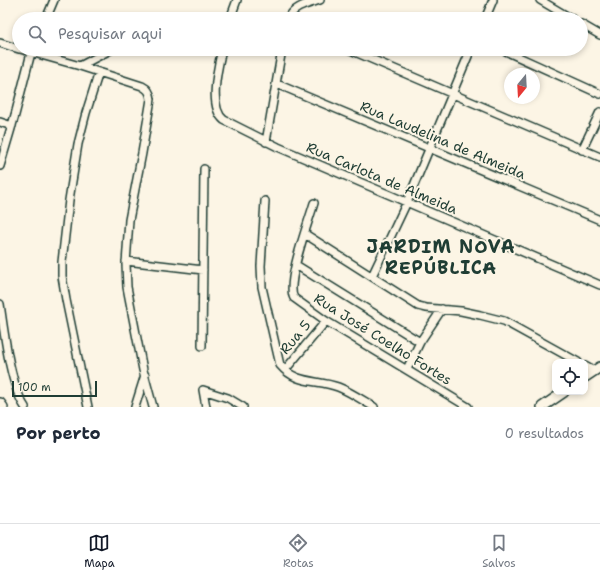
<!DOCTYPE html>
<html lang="pt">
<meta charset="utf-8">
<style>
body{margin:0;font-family:"Shantell Sans",sans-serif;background:#f6f6f7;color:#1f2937}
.controls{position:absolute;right:12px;bottom:12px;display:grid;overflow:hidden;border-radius:8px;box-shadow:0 2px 6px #0003}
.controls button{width:36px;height:36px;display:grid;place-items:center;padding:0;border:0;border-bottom:1px solid #e0e1e3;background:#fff;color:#1f2937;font:20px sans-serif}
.compass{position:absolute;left:504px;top:68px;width:36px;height:36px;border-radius:50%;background:#fff;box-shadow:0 2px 6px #0003;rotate:198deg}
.scale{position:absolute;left:12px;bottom:10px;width:85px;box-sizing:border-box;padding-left:4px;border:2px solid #1f3d34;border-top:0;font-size:11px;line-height:14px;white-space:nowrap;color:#1f3d34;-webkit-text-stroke:3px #fcf5e5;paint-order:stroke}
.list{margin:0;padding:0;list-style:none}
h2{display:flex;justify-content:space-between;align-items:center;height:52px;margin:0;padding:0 16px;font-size:17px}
h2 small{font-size:13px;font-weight:400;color:#747a83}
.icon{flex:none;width:22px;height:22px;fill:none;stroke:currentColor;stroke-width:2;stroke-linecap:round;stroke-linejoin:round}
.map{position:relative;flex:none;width:600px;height:407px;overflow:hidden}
.search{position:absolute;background:#fff;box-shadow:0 2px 6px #0003;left:12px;right:12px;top:12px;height:44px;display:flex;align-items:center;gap:10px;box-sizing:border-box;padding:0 14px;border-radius:22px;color:#747a83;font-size:15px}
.sheet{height:116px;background:#fff}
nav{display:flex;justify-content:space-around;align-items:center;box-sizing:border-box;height:56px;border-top:1px solid #e0e1e3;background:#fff;font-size:11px;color:#747a83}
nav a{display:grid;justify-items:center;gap:2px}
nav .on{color:#111827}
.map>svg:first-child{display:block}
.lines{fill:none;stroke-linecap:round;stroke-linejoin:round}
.minor-casing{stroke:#1f3d34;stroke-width:10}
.tertiary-casing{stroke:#1f3d34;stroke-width:12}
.minor{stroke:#fcf5e5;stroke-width:7}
.tertiary{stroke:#fcf5e5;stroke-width:9}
.labels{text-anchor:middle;stroke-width:4;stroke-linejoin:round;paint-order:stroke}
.street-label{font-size:14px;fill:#1f3d34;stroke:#fcf5e5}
.district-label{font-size:18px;font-weight:bold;letter-spacing:1px;fill:#1f3d34;stroke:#fcf5e5}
</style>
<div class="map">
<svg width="600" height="407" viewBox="0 0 600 407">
<rect width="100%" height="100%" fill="#fcf5e5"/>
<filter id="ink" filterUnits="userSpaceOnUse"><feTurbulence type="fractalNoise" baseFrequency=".025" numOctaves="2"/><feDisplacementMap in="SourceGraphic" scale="8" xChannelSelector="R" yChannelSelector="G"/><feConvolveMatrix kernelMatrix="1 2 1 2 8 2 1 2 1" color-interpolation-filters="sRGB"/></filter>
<g filter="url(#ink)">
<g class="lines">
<!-- minor casing -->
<g class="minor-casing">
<path id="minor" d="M540 0 572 19
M46 19 54 0
M230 19 237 0
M288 19C294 6 308 4 320 0
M485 19 493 0
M581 24 600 35
M0 43 19 49
M20 49 80 66 142 86C148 89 150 92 151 99L142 153 129 220 126 264 127 287 143 370 153 407
M222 49C218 67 208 107 224 120L278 147 600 285
M348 49 600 157
M501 49 600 94
M80 66 112 49
M277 84 600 220
M0 122 12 126
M266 142 282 49
M582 150 600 112
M0 166 15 115 32 49
M265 201 261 266 262 287 280 365C297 385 316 379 338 387 351 392 362 400 374 407
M314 203C309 221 285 284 294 298L326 321 468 407
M305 234 418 306 426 308 461 311 480 315 504 321 578 362
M126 261 203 270
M296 265 420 342
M372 276 407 202 471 49
M0 304C4 331 10 385 25 407
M202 346 204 169
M585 366 594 371
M407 369 420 342 442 309
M285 370 326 321
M88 407 66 300 62 276V262L69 200 78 144 86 113 99 72
M135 407 145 375
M206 407 203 390 228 398 243 407"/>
</g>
<!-- tertiary casing -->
<g class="tertiary-casing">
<path id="tertiary" d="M585 377 600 367
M0 403 3 407
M542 407 564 392"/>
</g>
<!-- minor -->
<use href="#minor" class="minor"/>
<!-- tertiary -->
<use href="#tertiary" class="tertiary"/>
</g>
</g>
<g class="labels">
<!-- street labels -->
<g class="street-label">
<text transform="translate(443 140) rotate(23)" y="5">Rua Laudelina de Almeida</text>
<text transform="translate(382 178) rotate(23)" y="5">Rua Carlota de Almeida</text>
<text transform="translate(295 337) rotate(-50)" y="5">Rua 5</text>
<text transform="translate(383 339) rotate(32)" y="5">Rua José Coelho Fortes</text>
</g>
<!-- district labels -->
<g class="district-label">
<text x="441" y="253">JARDIM NOVA<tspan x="441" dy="21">REPÚBLICA</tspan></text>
</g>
</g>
</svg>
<div class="controls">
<button><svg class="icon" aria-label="locate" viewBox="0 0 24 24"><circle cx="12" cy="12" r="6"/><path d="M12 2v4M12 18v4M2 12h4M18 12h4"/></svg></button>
</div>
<svg class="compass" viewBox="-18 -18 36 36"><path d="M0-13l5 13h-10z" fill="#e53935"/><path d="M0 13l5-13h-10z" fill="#747a83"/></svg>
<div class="scale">100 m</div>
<div class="search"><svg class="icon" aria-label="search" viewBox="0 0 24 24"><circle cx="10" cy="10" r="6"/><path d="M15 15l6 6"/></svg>Pesquisar aqui</div>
</div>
<section class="sheet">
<h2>Por perto<small>0 resultados</small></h2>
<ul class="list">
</ul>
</section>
<nav>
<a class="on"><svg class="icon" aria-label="map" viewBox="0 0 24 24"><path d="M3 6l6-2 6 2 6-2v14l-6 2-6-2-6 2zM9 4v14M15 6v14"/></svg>Mapa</a>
<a><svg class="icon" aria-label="directions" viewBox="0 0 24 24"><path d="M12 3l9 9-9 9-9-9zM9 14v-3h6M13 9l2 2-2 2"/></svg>Rotas</a>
<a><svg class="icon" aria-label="saved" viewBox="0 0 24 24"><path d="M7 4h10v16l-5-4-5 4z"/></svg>Salvos</a>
</nav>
